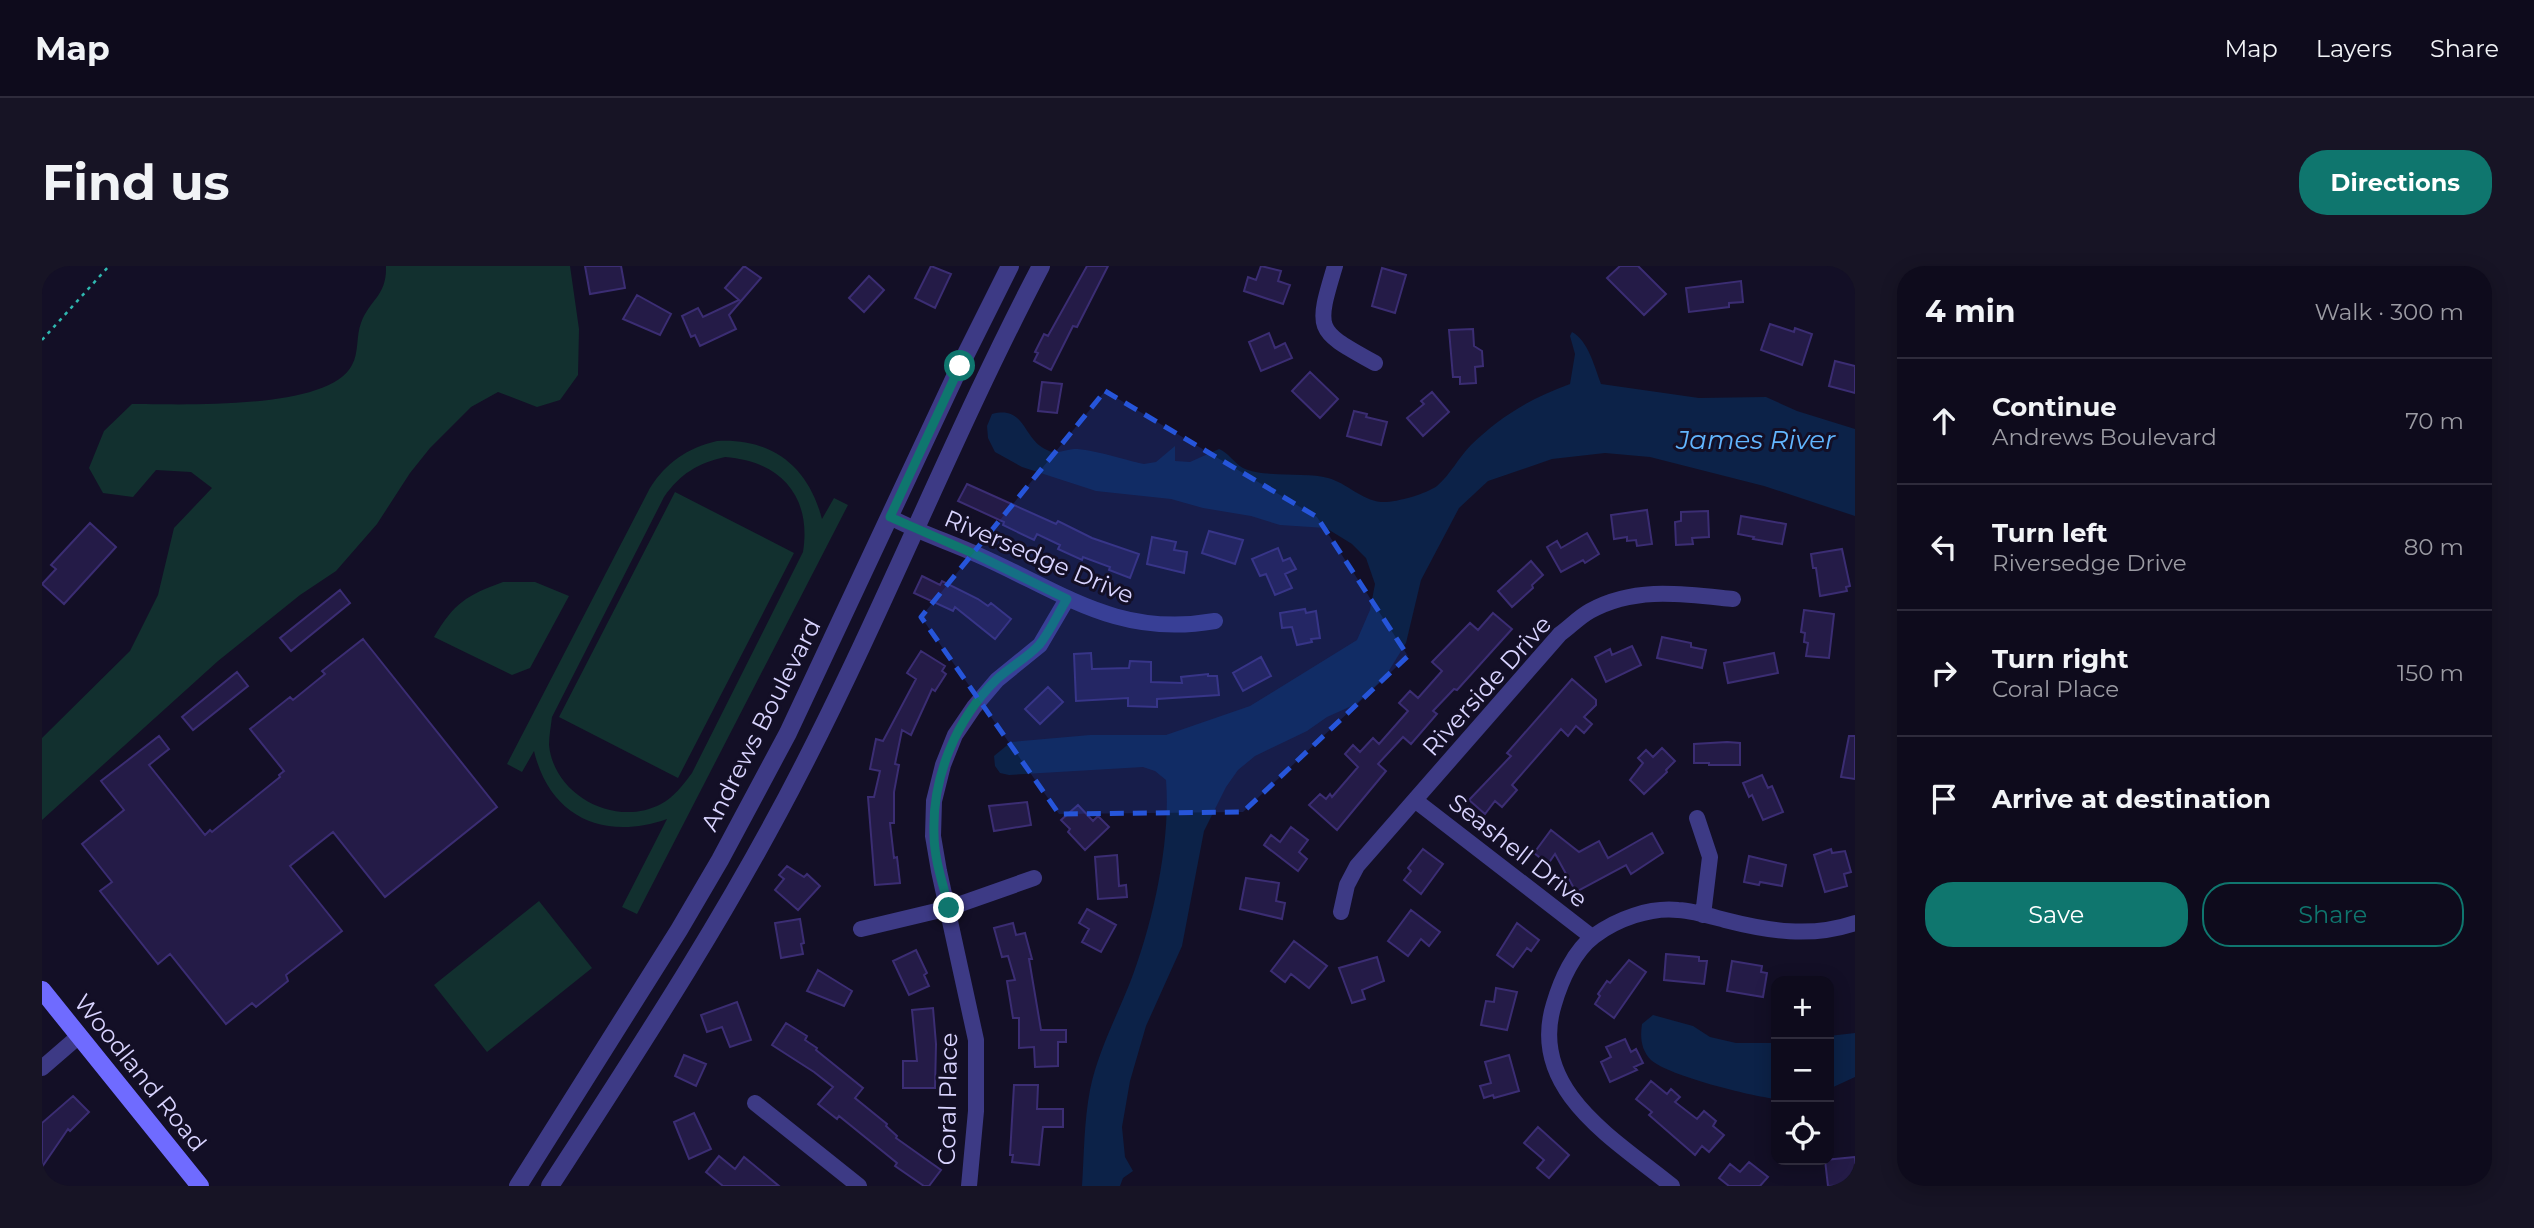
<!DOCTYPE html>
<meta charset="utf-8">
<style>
body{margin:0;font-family:Montserrat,sans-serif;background:#171425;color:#f1f3f6}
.controls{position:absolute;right:21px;bottom:21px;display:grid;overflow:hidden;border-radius:14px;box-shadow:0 4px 18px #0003}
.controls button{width:63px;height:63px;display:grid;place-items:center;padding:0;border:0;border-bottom:2px solid #2e2b3b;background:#0e0b1c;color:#f1f3f6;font:35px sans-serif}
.stop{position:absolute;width:21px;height:21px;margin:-16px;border:5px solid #0f766e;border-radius:50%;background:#fff}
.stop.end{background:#0f766e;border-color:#fff;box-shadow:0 2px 7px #0008}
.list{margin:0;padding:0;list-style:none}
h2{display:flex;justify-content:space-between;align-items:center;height:91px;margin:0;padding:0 28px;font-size:30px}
h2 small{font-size:23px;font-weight:400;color:#9b9ba3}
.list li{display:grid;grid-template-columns:46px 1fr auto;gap:21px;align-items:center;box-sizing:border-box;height:126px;padding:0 28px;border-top:2px solid #2e2b3b}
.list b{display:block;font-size:26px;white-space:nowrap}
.list p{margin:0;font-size:23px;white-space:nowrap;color:#9b9ba3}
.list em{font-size:23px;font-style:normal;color:#9b9ba3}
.actions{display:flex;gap:14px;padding:21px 28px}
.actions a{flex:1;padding:16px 0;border:2px solid #0f766e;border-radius:28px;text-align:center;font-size:24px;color:#0f766e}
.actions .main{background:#0f766e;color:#fff}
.icon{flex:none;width:38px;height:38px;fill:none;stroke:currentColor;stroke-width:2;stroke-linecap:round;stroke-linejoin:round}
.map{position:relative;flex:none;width:1813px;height:920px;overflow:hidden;border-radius:28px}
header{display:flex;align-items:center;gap:42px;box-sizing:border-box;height:98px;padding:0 35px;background:#0e0b1c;border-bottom:2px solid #2e2b3b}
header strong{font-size:33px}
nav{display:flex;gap:38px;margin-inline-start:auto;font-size:24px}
.intro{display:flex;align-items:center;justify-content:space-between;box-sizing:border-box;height:168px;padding:0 42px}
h1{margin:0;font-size:49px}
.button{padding:18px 32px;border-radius:28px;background:#0f766e;color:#fff;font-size:24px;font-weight:700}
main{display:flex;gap:42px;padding:0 42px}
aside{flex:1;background:#0e0b1c;border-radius:28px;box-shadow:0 4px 18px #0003}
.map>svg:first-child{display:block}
.green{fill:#12302f;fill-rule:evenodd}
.water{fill:#0c2248}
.building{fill:#241b47;stroke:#3b2d73;stroke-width:2}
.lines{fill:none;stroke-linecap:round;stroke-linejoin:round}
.path{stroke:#2fb8b0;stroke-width:2.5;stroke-dasharray:3.5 5;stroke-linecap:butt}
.minor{stroke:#3d3a85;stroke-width:16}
.tertiary{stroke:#3d3a85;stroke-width:18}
.secondary{stroke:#6f6bff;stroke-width:18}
.route{stroke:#0f766e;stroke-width:9}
.marked{fill:#2655da;fill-opacity:0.2;stroke:#2655da;stroke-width:5;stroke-dasharray:14 9;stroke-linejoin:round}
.labels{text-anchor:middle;stroke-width:6;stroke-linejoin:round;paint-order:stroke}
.street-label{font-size:24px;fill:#d9d4ff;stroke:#130f26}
.water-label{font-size:26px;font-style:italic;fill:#62b6ff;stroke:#130f26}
</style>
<header>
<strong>Map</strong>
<nav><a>Map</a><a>Layers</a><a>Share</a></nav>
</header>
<div class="intro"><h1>Find us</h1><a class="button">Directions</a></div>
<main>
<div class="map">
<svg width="1813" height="920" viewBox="0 0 1813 920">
<rect width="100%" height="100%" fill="#130f26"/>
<!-- green -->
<path class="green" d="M344 0H528L537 63 536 109 518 134 495 141 456 126 429 141 388 182 368 207 335 258 294 305 258 329 176 395 0 554V472L88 385 116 329 132 262 170 222 149 206 114 204 91 231 61 227 47 202 62 165 90 138C136 138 288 145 310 99 317 87 314 70 319 57 328 33 345 30 344 0Z
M675 175C730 172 766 200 780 253L792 232 806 239 595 648 580 641 625 553C563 575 508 552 492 485L480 506 465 498 608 222C624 197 645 182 675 175ZM683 191C738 195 770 230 761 286L650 507C641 519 632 531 619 538 574 562 512 530 507 479 507 469 509 460 510 451L622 231C638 208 656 197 683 191Z
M633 226 752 287 636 512 517 451Z
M461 316H493L527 330 488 402 470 409 392 371C412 337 425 329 461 316Z
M497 635 550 702 445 786 392 719Z"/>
<!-- water -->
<path class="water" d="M1530 66C1546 74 1553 102 1559 118L1657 132 1724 131 1755 145 1813 163V250L1722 220 1608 191 1563 187 1510 193 1446 215 1417 242 1379 314 1364 377 1343 411 1314 438 1285 451 1265 465 1213 490 1196 504 1184 521 1162 565 1140 680 1104 760 1088 815 1080 861 1083 891 1091 905 1081 912 1078 920H1040C1042 889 1042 855 1048 824 1056 785 1075 750 1089 714 1111 657 1129 575 1124 514L1113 505 1101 501 967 509 958 507 953 500 952 490 969 476 1048 469H1124L1208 440 1315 374 1328 344 1333 318 1324 292 1310 278 1284 262 1238 259 1209 250 1161 242 1129 233 1054 225 980 201 953 186 946 172 945 160 950 148C984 139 980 173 1005 184 1014 189 1022 184 1032 183 1050 183 1083 194 1102 198L1114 196 1133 180V195L1148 196 1177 183C1187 187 1192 197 1201 202 1220 212 1265 206 1286 212 1305 217 1319 234 1339 236 1353 237 1384 228 1395 220 1408 209 1417 191 1429 179 1459 150 1489 132 1528 118L1533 88 1528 70Z
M1611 749 1651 760 1668 771 1694 777H1734V833C1709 830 1627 810 1609 794 1599 784 1598 771 1600 758Z
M1813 767V811L1787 823V770Z"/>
<!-- building -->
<path class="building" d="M543 0H579L583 22 548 28Z
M702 0 719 12 687 49 694 63 658 80 653 69 649 71 640 50 656 42 661 51 697 34 683 22Z
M889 0 909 8 893 42 873 32Z
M1045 0H1066L1035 61 1031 60 1009 104 992 95 996 87 993 86 1002 68 1006 70Z
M1219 0 1239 5 1236 15 1248 19 1241 38 1202 25 1206 11 1214 14Z
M1578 0H1596L1624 28 1602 49 1565 12Z
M1340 2 1364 9 1353 47 1330 40Z
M827 10 842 24 822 46 807 32Z
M1699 15 1701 36 1687 37V41L1647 46 1644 22Z
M595 29 629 48 618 69 581 53Z
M1728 58 1752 66 1753 62 1770 68 1760 99 1719 84Z
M1431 63 1432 80 1440 85 1441 100 1433 101 1434 117 1418 118V111H1411L1407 64Z
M1227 67 1233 82 1243 77 1250 92 1219 105 1207 76Z
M1793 95 1813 100V127L1787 120Z
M1268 106 1296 133 1278 152 1250 125Z
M1000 116 1020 118 1015 147 996 145Z
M1390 126 1407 146 1381 170 1365 152 1382 138 1379 135Z
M1312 145 1325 148 1324 151 1345 156 1339 179 1305 170Z
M925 218 1014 258 1016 255 1050 272 1097 288 1088 312 1067 304 1068 301 1041 291 1040 294 1016 283 1018 279 995 268 992 274 961 259 962 256 916 235Z
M1605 244 1610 278 1595 280 1594 274 1585 275V271L1572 273 1569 249Z
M1666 245 1667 271 1650 272 1651 278 1634 279 1633 256 1639 255V246Z
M1699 250 1744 258 1740 278 1711 273 1712 271 1696 268Z
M48 257 74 281 22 338 0 318 14 303 9 299Z
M1167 265 1201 274 1193 298 1160 287Z
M1545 267 1557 288 1543 297 1541 294 1519 306 1505 281 1515 275 1519 282Z
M1110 271 1134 276 1132 284 1145 286 1142 307 1105 298Z
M1236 282 1241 295 1248 292 1254 303 1243 308 1250 322 1233 329 1224 308 1218 310 1210 293Z
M1800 283 1808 320 1804 321 1805 325 1778 330 1774 302H1771L1769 288Z
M1489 295 1501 309 1490 319 1491 322 1470 341 1456 325Z
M880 310 898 319 900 315 936 333 946 340 949 337 969 353 953 373 913 341 911 345 872 327Z
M298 324 308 337 249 385 238 372Z
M1263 343 1264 347 1274 345 1278 372 1269 373 1270 376 1255 379 1250 361 1240 362 1238 347Z
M1762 344 1792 348 1787 392 1764 390 1766 377 1762 376 1763 367 1759 366Z
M1451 347 1470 363 1415 424 1412 423 1391 445 1395 448 1369 478 1361 471 1336 498 1344 505 1295 564 1267 539 1278 528 1284 533 1288 528 1290 531 1316 501 1303 488 1311 479 1318 486 1331 472 1337 478 1366 445 1357 437 1368 425 1376 432 1400 405 1390 396 1428 357 1436 364Z
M1620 371 1649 377V381L1664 384 1660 402 1615 392Z
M321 373 455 541 343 631 291 566 248 600 300 665 244 709 246 715 214 741 210 737 184 758 128 688 116 698 58 625 70 616 40 578 82 544 59 515 117 470 127 483 107 499 163 569 168 564 170 566 238 511 237 509 242 505 208 463 248 431 251 434 283 408 280 405Z
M1590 380 1599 399 1564 416 1553 391 1568 383 1570 389Z
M879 385 903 400 900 405 904 408 893 425 890 423 869 469 860 464 853 498 857 499 852 526V557H848L852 592 855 591 858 617 833 619 826 531H832L838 505 828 503 834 473 841 475 874 413 865 407Z
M1049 387 1050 403 1087 402 1088 395 1109 396V416L1140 417 1139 411 1166 408V410H1175L1177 429 1115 433V441L1086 440V432L1034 435 1032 388Z
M1732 387 1736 407 1686 417 1682 397Z
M1219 391 1229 410 1201 425 1191 407Z
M195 406 206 420 151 464 140 451Z
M1530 413 1554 434V439L1542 451 1550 458 1542 467 1534 460 1526 470 1519 463 1470 519 1475 524 1460 541 1453 535 1443 548 1427 534 1469 490 1465 487Z
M1006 421 1021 436 998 458 983 443Z
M1807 470H1813V513L1799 511Z
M1685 476 1698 477V499H1667V497H1652V478Z
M1620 482 1633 495 1624 504 1625 506 1602 528 1588 514 1601 497 1596 492 1604 484 1611 491Z
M1720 509 1726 522 1730 520 1741 546 1721 554 1710 529 1707 531 1701 517Z
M985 536 989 559 952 565 947 540Z
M1036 539 1051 555 1056 550 1067 561 1043 584 1026 566 1028 563 1019 554Z
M1249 561 1266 574 1257 586 1265 593 1256 605 1222 579 1229 569 1238 576Z
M1509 564 1537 586 1557 575 1566 592 1610 567 1621 587 1589 608 1584 599 1534 626 1513 588 1506 598 1492 587Z
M1381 583 1401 598 1379 628 1362 614 1369 605 1366 602Z
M1789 583 1790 587 1803 585 1809 606 1802 608 1805 620 1783 626 1772 589Z
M1075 589 1077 620 1084 619 1085 631 1056 633 1053 591Z
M1707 590 1744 599 1740 620 1718 616 1717 619 1702 616Z
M745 600 762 611 765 608 778 620 756 644 733 624 742 613 737 609Z
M1204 612 1237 617 1234 635 1243 637 1240 653 1198 643Z
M1045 643 1074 659 1059 686 1040 676 1047 663 1037 657Z
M1369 644 1398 666 1387 680 1379 673 1366 690 1346 675Z
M758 653 762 677 759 678 761 688 739 692 733 657Z
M971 657 974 669 983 667 990 693H987L999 764H1024V776H1016V800L993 801 992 781 977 782V752H971L965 715 973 714 966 690 960 691 952 662Z
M1475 657 1497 674 1489 685 1485 682 1471 701 1455 689Z
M1252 675 1285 700 1267 722 1249 708 1243 716 1229 705Z
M874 684 885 707 882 709 887 720 867 729 851 695Z
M1624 688 1657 691V695H1665L1662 718 1622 714Z
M1335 691 1342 715 1320 724 1323 733 1310 737 1297 702Z
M1587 694 1604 706 1572 752 1553 738 1558 730 1556 728 1565 715 1568 717Z
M1690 695 1720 700 1719 706 1725 707 1721 731 1685 725Z
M776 704 810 725 802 740 765 725Z
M1454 722 1475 726 1465 764 1439 759 1444 735 1452 736Z
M695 736 709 774 688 781 680 761 665 766 659 749Z
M891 742 894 778 893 822H861V795H875L870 744Z
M744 757 765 770 763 774 775 782 774 784 821 822 813 832 845 858 844 860 855 870 854 872 899 904 887 920H882L853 900 855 897 797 850 795 853 776 838 791 821 772 806 730 779Z
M1583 773 1589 786 1594 783 1601 797 1592 801 1595 804 1568 816 1559 796 1569 791 1564 781Z
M642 789 664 798 654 820 633 810Z
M1467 789 1477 825 1452 832 1451 829 1442 832 1438 820 1449 817 1443 796Z
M1609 815 1625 828 1629 823 1638 831 1633 836 1655 853 1662 845 1674 855 1671 860 1682 869 1667 886 1660 880 1653 889 1607 849 1610 846 1594 833Z
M972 819H996L995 843H1021V861H1001L997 899 970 896 971 889H968Z
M31 830 47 846 28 865 26 863 0 901V857Z
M652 847 669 883 647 893 632 856Z
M1496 861 1527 889 1507 912 1495 902 1502 894 1482 877Z
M677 890 693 903 702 891 737 920H681L664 906Z
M1813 891V914L1807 915 1808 919 1786 920 1783 894Z
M1707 896 1726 911 1718 920H1687L1677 912 1688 898 1698 906Z"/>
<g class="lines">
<!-- path -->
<path class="path" d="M0 74 67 0"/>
<!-- minor -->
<path class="minor" d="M1293 0C1273 66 1274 64 1333 97
M848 251C876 266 907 276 936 289 1020 326 1075 372 1173 355
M1374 535 1550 671
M1655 552 1668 591 1661 649
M1299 646 1305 619 1315 600 1518 368C1528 361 1537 351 1548 345 1593 320 1642 328 1691 333
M819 663 907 642 992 612
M0 802 37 770
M713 837 817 920
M927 920 934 845V774L897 605 891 570 892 535 901 499 913 469 932 441 955 414 998 379 1025 333
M1630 920C1574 874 1485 824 1512 738 1519 714 1532 685 1552 670 1575 653 1608 641 1636 644 1652 645 1668 650 1683 654 1726 665 1769 672 1813 657"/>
<!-- tertiary -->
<path class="tertiary" d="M476 920 637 664 678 594 746 467 918 100 968 0
M508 920C596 784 686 647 760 502 845 337 913 164 999 0"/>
<!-- secondary -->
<path class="secondary" d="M0 724 158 920"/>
</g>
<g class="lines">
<!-- route -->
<path class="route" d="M907 642C901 618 892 593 892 568 890 511 914 453 955 413 968 401 985 392 997 379 1008 366 1016 347 1025 333L937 290 848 251 918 100"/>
</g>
<!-- marked area -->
<path class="marked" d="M1063 125 1275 251 1366 390 1201 546 1017 548 879 351Z"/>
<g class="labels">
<!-- street labels -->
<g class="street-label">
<text transform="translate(997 291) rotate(23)" y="8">Riversedge Drive</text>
<text transform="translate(1445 420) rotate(-48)" y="8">Riverside Drive</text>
<text transform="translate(719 459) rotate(-63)" y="8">Andrews Boulevard</text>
<text transform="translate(1476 585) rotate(38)" y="8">Seashell Drive</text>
<text transform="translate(98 807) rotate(51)" y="8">Woodland Road</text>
<text transform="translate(906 833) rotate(-89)" y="8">Coral Place</text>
</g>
<!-- water labels -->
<g class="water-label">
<text x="1714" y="183">James River</text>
</g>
</g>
</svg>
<div class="controls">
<button>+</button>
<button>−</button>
<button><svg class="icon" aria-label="locate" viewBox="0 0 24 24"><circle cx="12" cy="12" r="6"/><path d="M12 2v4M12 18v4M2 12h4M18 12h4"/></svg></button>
</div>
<div class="stop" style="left:918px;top:100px"></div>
<div class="stop end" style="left:907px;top:642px"></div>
</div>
<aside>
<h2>4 min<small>Walk · 300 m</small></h2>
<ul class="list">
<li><svg class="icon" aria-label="ahead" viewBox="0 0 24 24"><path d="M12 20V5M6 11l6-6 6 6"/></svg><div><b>Continue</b><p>Andrews Boulevard</p></div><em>70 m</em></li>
<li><svg class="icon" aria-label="left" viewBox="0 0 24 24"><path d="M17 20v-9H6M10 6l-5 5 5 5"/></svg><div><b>Turn left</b><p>Riversedge Drive</p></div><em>80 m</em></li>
<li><svg class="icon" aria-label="right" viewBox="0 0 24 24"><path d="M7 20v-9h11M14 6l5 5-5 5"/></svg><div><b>Turn right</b><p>Coral Place</p></div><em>150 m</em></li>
<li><svg class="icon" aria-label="arrive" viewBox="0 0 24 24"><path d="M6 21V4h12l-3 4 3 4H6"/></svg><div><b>Arrive at destination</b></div></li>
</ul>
<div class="actions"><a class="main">Save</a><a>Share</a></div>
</aside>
</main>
